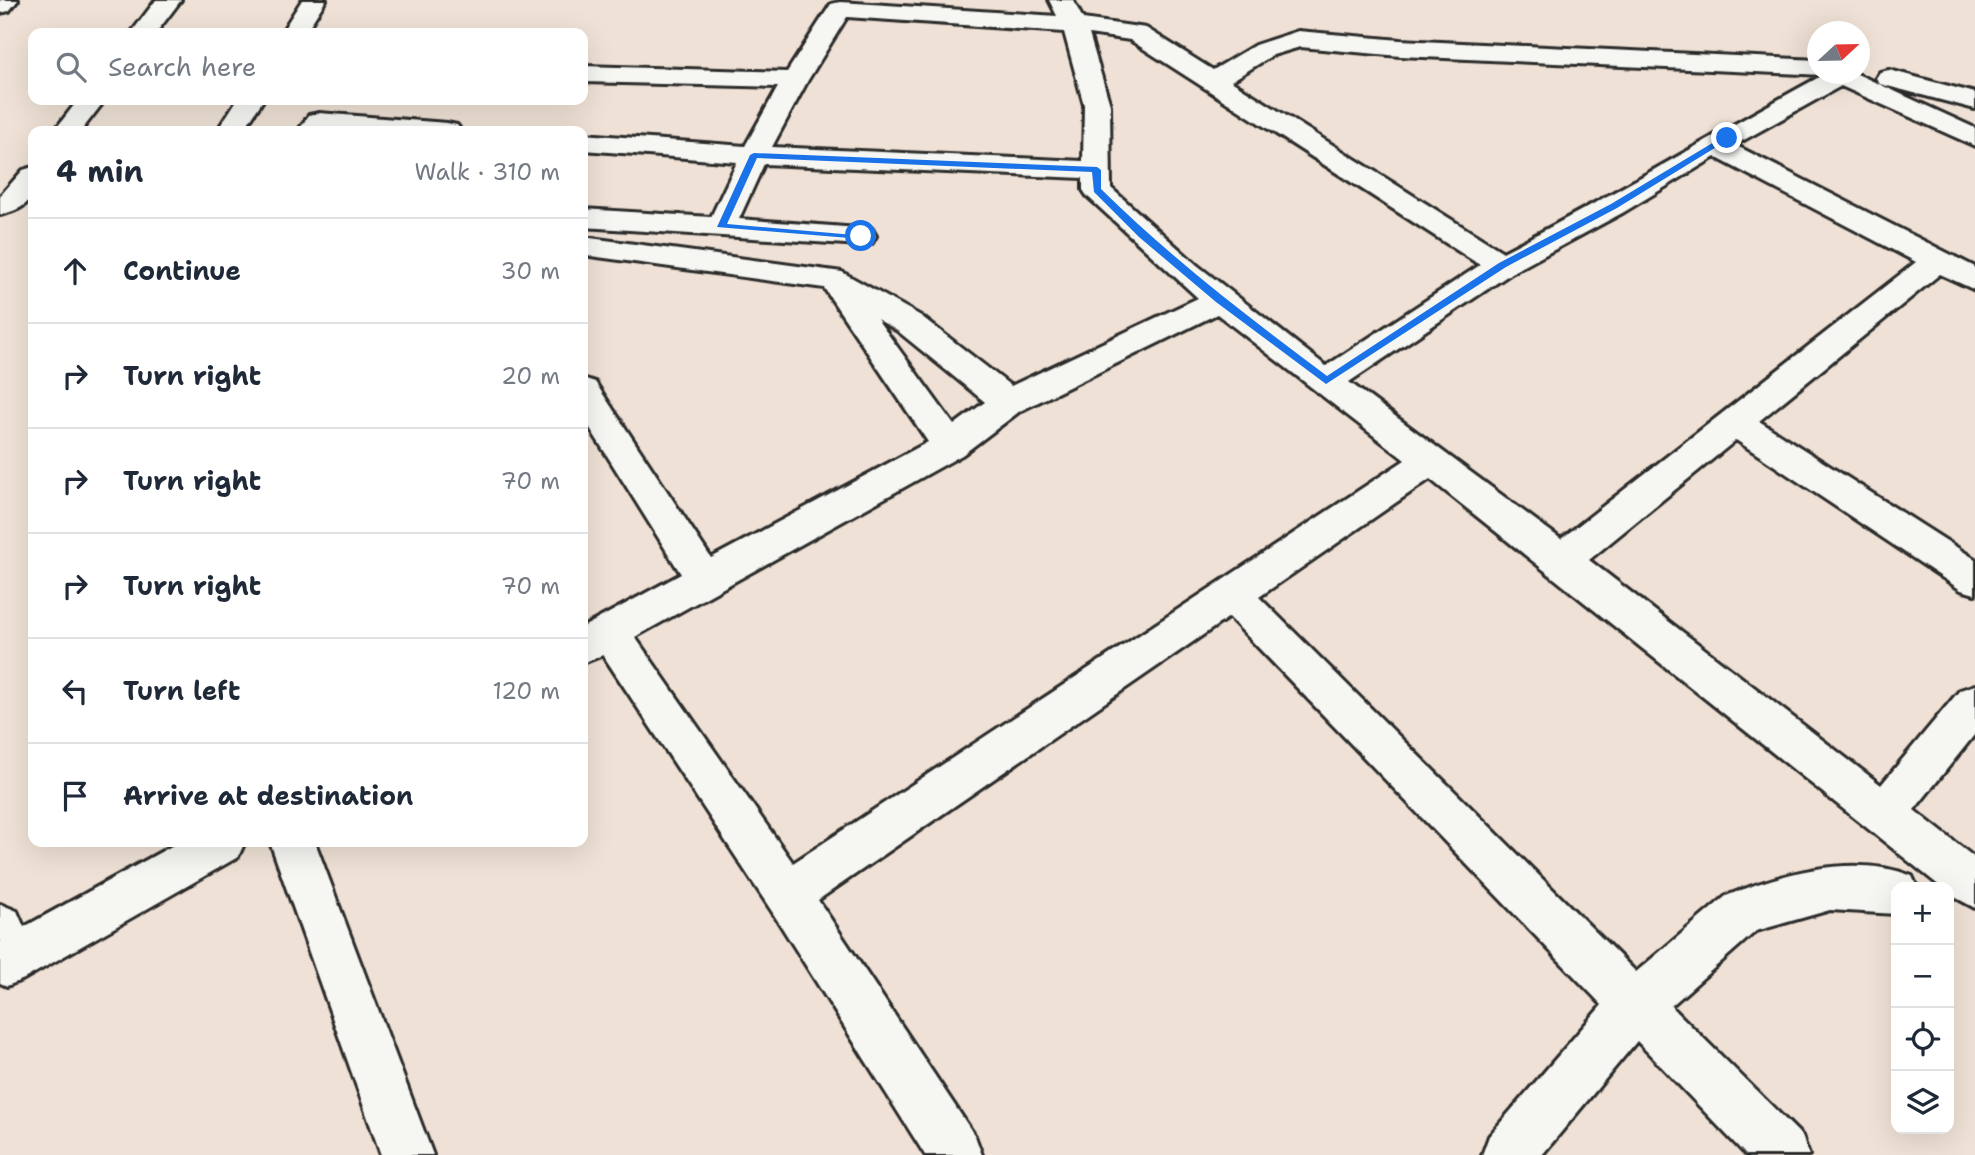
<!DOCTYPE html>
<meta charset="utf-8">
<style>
body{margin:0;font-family:"Shantell Sans",sans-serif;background:#f2f2f3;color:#1f2937}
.controls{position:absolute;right:21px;bottom:21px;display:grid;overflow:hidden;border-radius:14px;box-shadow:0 7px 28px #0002}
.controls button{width:63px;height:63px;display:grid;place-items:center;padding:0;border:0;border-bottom:2px solid #e0e1e3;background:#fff;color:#1f2937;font:35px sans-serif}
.compass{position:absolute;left:1807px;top:21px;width:63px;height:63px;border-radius:50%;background:#fff;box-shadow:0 7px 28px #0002;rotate:68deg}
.stop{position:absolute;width:21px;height:21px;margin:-16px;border:5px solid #1a73e8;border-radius:50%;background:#fff}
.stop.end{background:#1a73e8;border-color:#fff;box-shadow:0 2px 7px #0008}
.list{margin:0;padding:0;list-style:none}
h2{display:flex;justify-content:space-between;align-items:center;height:91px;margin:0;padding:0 28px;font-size:30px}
h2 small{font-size:23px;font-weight:400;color:#747a83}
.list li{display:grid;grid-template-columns:46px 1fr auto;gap:21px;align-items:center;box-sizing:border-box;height:105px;padding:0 28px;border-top:2px solid #e0e1e3}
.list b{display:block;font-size:26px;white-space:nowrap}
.list em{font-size:23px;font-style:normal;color:#747a83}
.icon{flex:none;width:38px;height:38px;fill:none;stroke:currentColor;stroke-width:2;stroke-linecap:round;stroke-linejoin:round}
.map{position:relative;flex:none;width:1975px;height:1155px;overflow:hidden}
.search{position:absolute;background:#fff;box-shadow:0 7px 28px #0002;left:28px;top:28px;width:560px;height:77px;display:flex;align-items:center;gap:18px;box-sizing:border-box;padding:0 24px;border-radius:14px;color:#747a83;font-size:26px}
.panel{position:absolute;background:#fff;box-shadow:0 7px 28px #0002;left:28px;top:126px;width:560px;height:721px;border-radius:14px}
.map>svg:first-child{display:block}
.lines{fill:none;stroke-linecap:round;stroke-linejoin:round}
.street-casing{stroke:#2b2b2b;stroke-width:6}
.street{fill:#f6f6f2;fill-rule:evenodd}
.route{fill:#1a73e8}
</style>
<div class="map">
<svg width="1975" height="1155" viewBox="0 0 1975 1155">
<rect width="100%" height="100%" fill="#efe1d5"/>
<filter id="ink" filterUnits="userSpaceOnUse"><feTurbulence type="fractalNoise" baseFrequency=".0143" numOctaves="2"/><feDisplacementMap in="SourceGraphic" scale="14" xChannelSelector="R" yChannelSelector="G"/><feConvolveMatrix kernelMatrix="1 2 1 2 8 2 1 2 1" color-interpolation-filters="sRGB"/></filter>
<g filter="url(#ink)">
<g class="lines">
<!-- street casing -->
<g class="street-casing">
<path id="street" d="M0 0H18L9 11 0 13Z
M156 0H181L156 33H131Z
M302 0H326L305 33H281Z
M1049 0H1073L1083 19 1146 28 1213 70 1255 45 1298 31 1400 40 1818 60V74H1857L1975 128V146L1841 86 1735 145 1975 267V290L1940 274 1759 421 1975 559V594L1961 590 1736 440 1589 560 1881 785 1960 690 1975 685V734L1914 810 1975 858V908L1949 894V887H1941L1430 479 1259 597 1636 972 1726 896C1782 873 1854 853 1912 876L1917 887H1896V914L1830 910 1756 931 1671 1006 1802 1136 1809 1155H1746L1637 1041 1542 1155H1482L1489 1136 1602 1005 1229 617 818 900 975 1136 982 1155H925L771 910 603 655 583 663V627L681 574 583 417V378L595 382 711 558 928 442 824 288 583 255V237L842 272 921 316 1011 386 1198 298 1087 196 1083 190V178L764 164 739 219 872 229 876 236 872 243 861 245 583 227V209L711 217 737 162 583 150V134L745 146 778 87 583 82V66L787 72 831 4 840 2 1057 16ZM847 17 1064 32 1084 105 1083 161 772 147 808 80ZM1089 34 1130 40 1480 265 1326 366 1197 265 1111 188 1110 105ZM1300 47 1400 56 1823 75C1716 133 1612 196 1503 252L1231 81 1273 55ZM1715 157 1916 262 1561 539 1349 382 1513 272 1624 212ZM1217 314 1405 460 793 863 635 637 962 455 1020 411ZM877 319 899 332 985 402 954 425Z
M1889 70 1975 93V109L1880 84 1876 78 1880 72Z
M78 100H105L81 131H54Z
M237 100H263L243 131H217Z
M319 113 447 123 457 125 461 131H298L309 115Z
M33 167C34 199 32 207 0 215V196L23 170Z
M179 842H245L238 857 24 979 7 986 0 983V904L17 911 24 927Z
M270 842H315L433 1155H381Z"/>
</g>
<!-- street -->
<use href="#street" class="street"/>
</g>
</g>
<!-- route -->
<path class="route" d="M1724 136 1731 138 1617 208 1506 267 1326 384 1216 302 1139 237 1094 192 1092 172 757 158 727 224 866 236 861 239 717 227 750 155 754 153 1097 167 1101 170V189C1171 258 1248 317 1327 376L1499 263 1611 204Z"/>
</svg>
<div class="controls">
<button>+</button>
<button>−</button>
<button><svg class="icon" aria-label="locate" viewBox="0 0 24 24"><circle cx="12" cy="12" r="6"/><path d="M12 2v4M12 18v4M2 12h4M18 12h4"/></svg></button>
<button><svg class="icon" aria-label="layers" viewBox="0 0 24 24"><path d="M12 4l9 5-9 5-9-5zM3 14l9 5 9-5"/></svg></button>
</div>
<svg class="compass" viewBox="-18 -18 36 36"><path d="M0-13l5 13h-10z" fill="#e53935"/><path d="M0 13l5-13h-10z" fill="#747a83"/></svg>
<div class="stop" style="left:861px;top:236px"></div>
<div class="stop end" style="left:1727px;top:138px"></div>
<div class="search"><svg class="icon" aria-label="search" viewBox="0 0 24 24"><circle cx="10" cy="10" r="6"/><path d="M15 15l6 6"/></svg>Search here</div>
<section class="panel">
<h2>4 min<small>Walk · 310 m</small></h2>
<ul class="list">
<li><svg class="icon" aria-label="ahead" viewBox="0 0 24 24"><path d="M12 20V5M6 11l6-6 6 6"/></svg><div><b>Continue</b></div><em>30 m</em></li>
<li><svg class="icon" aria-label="right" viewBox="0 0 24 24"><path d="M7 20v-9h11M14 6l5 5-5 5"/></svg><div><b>Turn right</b></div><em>20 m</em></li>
<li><svg class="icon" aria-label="right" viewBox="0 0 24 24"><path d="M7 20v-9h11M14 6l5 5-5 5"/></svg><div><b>Turn right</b></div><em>70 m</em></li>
<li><svg class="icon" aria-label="right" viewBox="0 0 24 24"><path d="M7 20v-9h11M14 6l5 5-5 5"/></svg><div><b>Turn right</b></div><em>70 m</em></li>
<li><svg class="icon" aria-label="left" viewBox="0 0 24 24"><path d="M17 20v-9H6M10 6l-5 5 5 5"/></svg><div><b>Turn left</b></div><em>120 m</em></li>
<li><svg class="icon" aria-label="arrive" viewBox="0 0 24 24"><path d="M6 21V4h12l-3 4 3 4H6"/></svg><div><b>Arrive at destination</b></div></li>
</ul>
</section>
</div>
